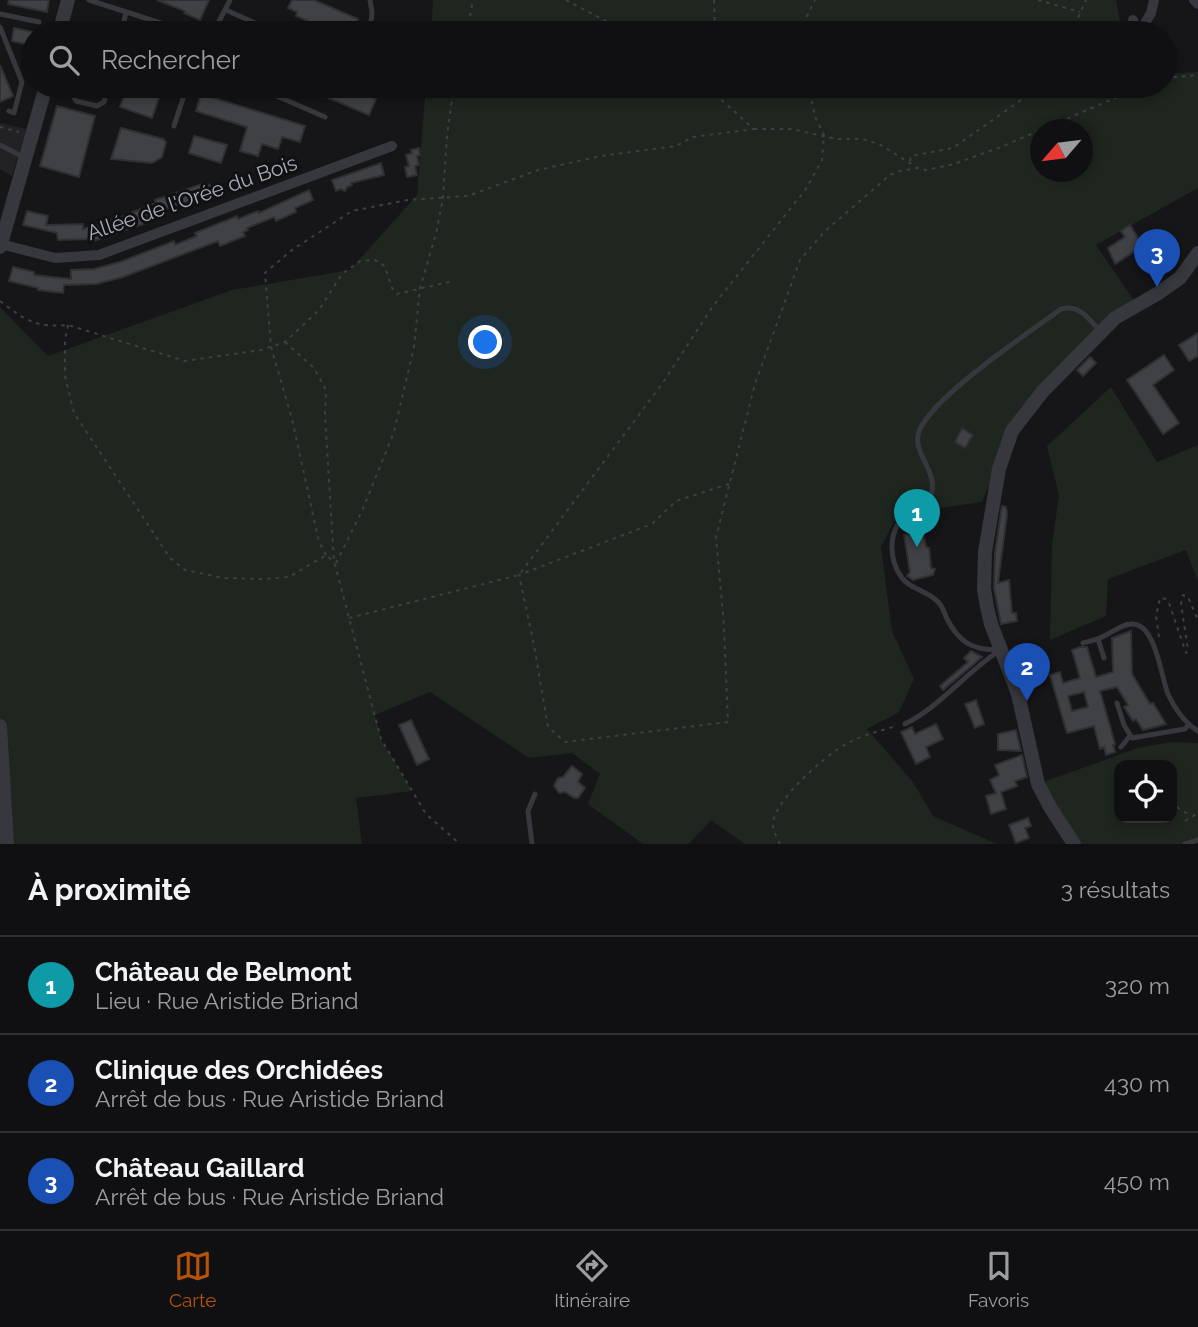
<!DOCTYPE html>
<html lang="fr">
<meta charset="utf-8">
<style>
body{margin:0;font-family:Raleway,sans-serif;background:#19191b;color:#f1f3f6}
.controls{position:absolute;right:21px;bottom:21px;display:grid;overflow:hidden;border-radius:14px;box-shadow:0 4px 10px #0003}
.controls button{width:63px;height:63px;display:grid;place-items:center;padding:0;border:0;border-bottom:2px solid #303032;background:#101012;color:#f1f3f6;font:35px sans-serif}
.compass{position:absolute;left:1030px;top:119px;width:63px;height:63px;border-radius:50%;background:#101012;box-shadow:0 4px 10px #0003;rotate:242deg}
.you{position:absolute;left:486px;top:343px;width:24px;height:24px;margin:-18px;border:5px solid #fff;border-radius:50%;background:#1a73e8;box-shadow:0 0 0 10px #1a73e833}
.badge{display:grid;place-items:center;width:46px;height:46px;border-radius:50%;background:#b45309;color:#fff;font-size:23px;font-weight:700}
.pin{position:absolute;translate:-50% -58px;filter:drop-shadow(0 2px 4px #0008)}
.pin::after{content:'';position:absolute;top:37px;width:24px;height:21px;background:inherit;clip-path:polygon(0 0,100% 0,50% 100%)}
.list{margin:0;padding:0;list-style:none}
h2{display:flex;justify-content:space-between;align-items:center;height:91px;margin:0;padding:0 28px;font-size:30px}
h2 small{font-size:23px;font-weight:400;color:#9c9d9f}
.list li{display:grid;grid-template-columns:46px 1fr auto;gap:21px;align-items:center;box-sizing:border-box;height:98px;padding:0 28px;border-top:2px solid #303032}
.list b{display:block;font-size:26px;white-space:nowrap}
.list p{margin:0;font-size:23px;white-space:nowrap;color:#9c9d9f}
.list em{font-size:23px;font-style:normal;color:#9c9d9f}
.icon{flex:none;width:38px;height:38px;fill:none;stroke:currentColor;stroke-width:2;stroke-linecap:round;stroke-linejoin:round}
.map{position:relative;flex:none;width:1198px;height:844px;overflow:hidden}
.search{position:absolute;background:#101012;box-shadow:0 4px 10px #0003;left:21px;right:21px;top:21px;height:77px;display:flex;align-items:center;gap:18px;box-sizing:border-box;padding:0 24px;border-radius:38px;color:#9c9d9f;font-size:26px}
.sheet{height:385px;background:#101012}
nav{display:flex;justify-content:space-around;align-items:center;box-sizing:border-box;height:98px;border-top:2px solid #303032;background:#101012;font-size:19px;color:#9c9d9f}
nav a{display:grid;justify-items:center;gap:4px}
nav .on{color:#b45309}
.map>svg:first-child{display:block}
.built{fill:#222225}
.green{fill:#1e261f;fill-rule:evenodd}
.building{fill:#404145;stroke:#303034;stroke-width:2;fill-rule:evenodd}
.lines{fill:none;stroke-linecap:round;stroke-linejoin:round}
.path{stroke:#3d3f44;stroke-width:2;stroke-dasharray:3.5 5;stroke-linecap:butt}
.service{stroke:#37383d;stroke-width:5}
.minor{stroke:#37383d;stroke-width:10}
.tertiary{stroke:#37383d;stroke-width:14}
.labels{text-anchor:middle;stroke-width:6;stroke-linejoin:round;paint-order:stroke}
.street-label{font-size:21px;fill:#a8adb8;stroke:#111113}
</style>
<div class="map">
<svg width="1198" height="844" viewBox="0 0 1198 844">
<rect width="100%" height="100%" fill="#161618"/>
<!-- built -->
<path class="built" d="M0 123 26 129 12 176 0 169Z"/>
<!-- green -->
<path class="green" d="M433 0H1116L1122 33H431Z
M1198 72V188L1096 245 1137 305 1043 391 1001 457 982 502 898 514 881 547 892 631 914 679 899 712 867 729 913 782 933 816 997 844H745L711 820 689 844H643L588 804 600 774 572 753 529 758 430 692 375 715 381 739 412 791 356 798 362 844H0V307L48 356 232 290 350 270 417 195 426 86H1165V74ZM1040 130H1082V172H1040Z
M1111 387 1157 462 1198 445V581L1186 550 1108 579 1106 616 1050 640 1052 544 1059 496 1047 446Z
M1171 742 1198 743V840L1185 844H1074L1038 784 1138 748ZM1119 765H1172V818H1119Z"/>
<!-- building -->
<path class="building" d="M9 0H49L47 12 8 4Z
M157 0H209L200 20 184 13 185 11Z
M292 0H314L358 19 352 33H336L296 16 297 12 288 8Z
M14 28 33 32V46L12 41Z
M0 65 13 96 0 102Z
M128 86H163L152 118 120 107Z
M300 86H344L376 99 369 115Z
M201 94 305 126 300 142 282 137 278 149 262 144 258 156 240 151 247 127 196 111Z
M57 106 95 116 79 177 40 166Z
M121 128 163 139 166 142 162 157 152 163 111 159Z
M194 136 227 145 221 163 189 153Z
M419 148 420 155 417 156 419 165 415 166 417 175 407 177 405 167 409 166 406 155 412 153 411 150Z
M381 163 384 175 351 183 352 185 347 187 345 191 341 189 336 191 332 180Z
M205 183 213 187 216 185 219 193 163 210 147 216 149 222 94 241 93 239 58 240 57 233 23 225 27 211 48 216 46 225 83 224V229L116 219 156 203 155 200Z
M309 190 313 200 295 208 296 212 276 221 274 217 247 228 248 230 243 232 245 236 220 246 218 241 123 277 96 284 64 285 63 293 38 290V288L9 281 13 267 34 272V275L71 279V270L94 269 120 262 174 241 175 245 197 236 195 233 237 216 238 219 258 211 259 213Z
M1130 225 1143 246 1115 264 1108 248 1125 237 1121 231Z
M1198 333V356L1189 361 1179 345Z
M1164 355 1174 370 1153 385 1179 423 1163 434 1127 380Z
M1090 357 1096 363 1083 376 1077 370Z
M962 428 973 435 965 448 955 442Z
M1002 506 1006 507 1007 514 998 583 1009 580 1012 613H1016L1017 621 1001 624 994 588 995 553Z
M918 514 925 529 923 533 926 547 929 548 931 568 935 569 933 575 913 580 907 576 910 572 904 535 909 534 908 520Z
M1131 631 1132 674 1150 704 1153 703 1166 724 1143 730 1136 719 1133 721 1124 707 1128 705 1117 687 1100 691 1115 744 1113 745 1115 752 1106 755 1104 747 1100 749 1094 726 1067 733 1050 675 1060 672 1063 683 1080 678 1072 650 1080 647H1087L1096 677 1113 672 1112 638ZM1084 692 1088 707 1072 711 1068 696Z
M971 651 982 657 943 690 940 686 968 662 964 658Z
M976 700 984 724 975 728 965 704Z
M411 720 429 759 417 765 399 725Z
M936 724 943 739 926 747 930 757 916 764 901 732 912 727 915 734Z
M1016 730 1021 751 998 750V734Z
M1022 755 1027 777 1015 781 1017 786 1001 792 1006 809 991 814 986 796 996 793 990 780 999 775 995 765Z
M572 766 582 774 578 782 585 788 578 798H574L565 792 559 793 554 786 558 778 563 777Z
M1028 818 1031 826 1025 828 1029 838 1016 843 1009 825Z"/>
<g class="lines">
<!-- path -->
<path class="path" d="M566 0 628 33
M714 0 715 33
M1038 0 1080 12
M467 33 473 0
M804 33 803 24 815 0
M1071 33 1086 0
M1165 78 1198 75
M0 127 19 132
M754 129H792L836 139H863L881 145 918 168 926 170 954 164 1001 147 1143 86
M910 161 911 156 953 148 1041 86
M0 301C25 320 36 328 68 325L185 361 261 350 285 342 319 310 342 274 360 261 374 260 380 262 385 267 392 288 397 294 453 281
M68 325 65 340V376L74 413 170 558 185 570 223 578 263 579 289 577 326 555 333 561
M285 342 314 368 326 390 325 416 334 561 381 739 426 814 460 844
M729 484 676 501 652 524 519 575 534 645 548 727 565 742 728 722 724 626 716 537 755 384 800 260 824 232 890 175 900 171 918 168
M326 555 319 542 292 419 271 347 265 273 292 250 352 211 407 200 468 196 538 170 601 156 676 146 693 137 754 129 718 97 711 86
M336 563 362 511 394 432 414 347 420 288 436 234 443 198 447 135 454 86
M349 618 519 575 662 384 713 306 806 189 822 160 824 135 815 117 809 86
M1159 637 1156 616 1160 598 1166 599 1169 603 1186 653 1188 650 1181 604 1183 595 1188 597 1198 620
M1173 800 1175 806 1191 816
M1185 821 1198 813
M780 844C777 838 773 831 773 824 774 800 826 755 846 744 862 735 879 731 897 726"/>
<!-- service -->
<path class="service" d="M89 0 192 33
M370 0 372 12 370 33
M226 10 277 33
M0 14 39 22
M0 27 22 82 14 113 9 111
M89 33 92 30 103 33
M121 33 126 13
M213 33 230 0
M75 86 72 94 76 101 97 106 104 102 108 86
M254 86 325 117
M174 126 187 86
M0 145 23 157
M1098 639 1104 658
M1083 643C1090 641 1097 640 1104 636 1113 632 1123 623 1133 624 1156 625 1161 677 1168 694 1174 708 1185 723 1198 731
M998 650C972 650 959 642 947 619 944 612 943 606 937 601 927 591 910 589 902 578 888 559 888 530 906 515 915 507 930 505 932 491 936 471 914 453 918 435 925 401 1030 332 1061 309 1079 304 1088 318 1100 331
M1117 703 1124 725 1132 738 1185 729 1189 724
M905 724C941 706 965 673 999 651
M1121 747 1130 736
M532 844 528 811 535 794
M1185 844 1198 840"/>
<!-- minor -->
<path class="minor" d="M1194 0 1198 4
M1133 20 1136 28H1142L1151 13 1154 0
M1 244 55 258 99 255 392 146"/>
<!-- tertiary -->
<path class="tertiary" d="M59 33 68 0
M0 247 46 86
M0 726 7 844
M1074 844 1050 807 1038 784 1018 694 991 624 987 607 984 589 985 552 999 469 1012 431 1043 391 1115 318 1157 294 1180 278 1198 253"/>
</g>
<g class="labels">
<!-- street labels -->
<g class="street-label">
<text transform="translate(192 198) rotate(-19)" y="7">Allée de l'Orée du Bois</text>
</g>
</g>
</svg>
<div class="controls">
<button><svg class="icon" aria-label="locate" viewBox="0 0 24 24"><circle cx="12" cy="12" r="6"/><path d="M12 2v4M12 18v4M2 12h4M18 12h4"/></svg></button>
</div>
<svg class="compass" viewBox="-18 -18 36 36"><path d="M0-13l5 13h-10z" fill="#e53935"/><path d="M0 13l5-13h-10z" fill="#9c9d9f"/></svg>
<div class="you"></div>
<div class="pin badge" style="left:917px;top:547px;background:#0f9aa8">1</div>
<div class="pin badge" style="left:1027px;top:701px;background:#1a4fb4">2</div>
<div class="pin badge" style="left:1157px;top:287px;background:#1a4fb4">3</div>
<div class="search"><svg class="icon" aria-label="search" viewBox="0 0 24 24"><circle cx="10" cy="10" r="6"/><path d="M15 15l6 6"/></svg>Rechercher</div>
</div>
<section class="sheet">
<h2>À proximité<small>3 résultats</small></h2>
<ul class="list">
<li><span class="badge" style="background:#0f9aa8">1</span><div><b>Château de Belmont</b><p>Lieu · Rue Aristide Briand</p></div><em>320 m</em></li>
<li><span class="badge" style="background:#1a4fb4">2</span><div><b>Clinique des Orchidées</b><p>Arrêt de bus · Rue Aristide Briand</p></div><em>430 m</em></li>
<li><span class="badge" style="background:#1a4fb4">3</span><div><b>Château Gaillard</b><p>Arrêt de bus · Rue Aristide Briand</p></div><em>450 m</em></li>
</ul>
</section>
<nav>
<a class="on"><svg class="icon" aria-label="map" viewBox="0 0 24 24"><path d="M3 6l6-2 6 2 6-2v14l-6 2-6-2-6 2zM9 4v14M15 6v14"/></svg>Carte</a>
<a><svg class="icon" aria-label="directions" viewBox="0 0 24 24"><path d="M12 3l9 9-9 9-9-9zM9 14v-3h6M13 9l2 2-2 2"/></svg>Itinéraire</a>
<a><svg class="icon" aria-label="saved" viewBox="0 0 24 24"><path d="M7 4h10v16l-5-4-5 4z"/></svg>Favoris</a>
</nav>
